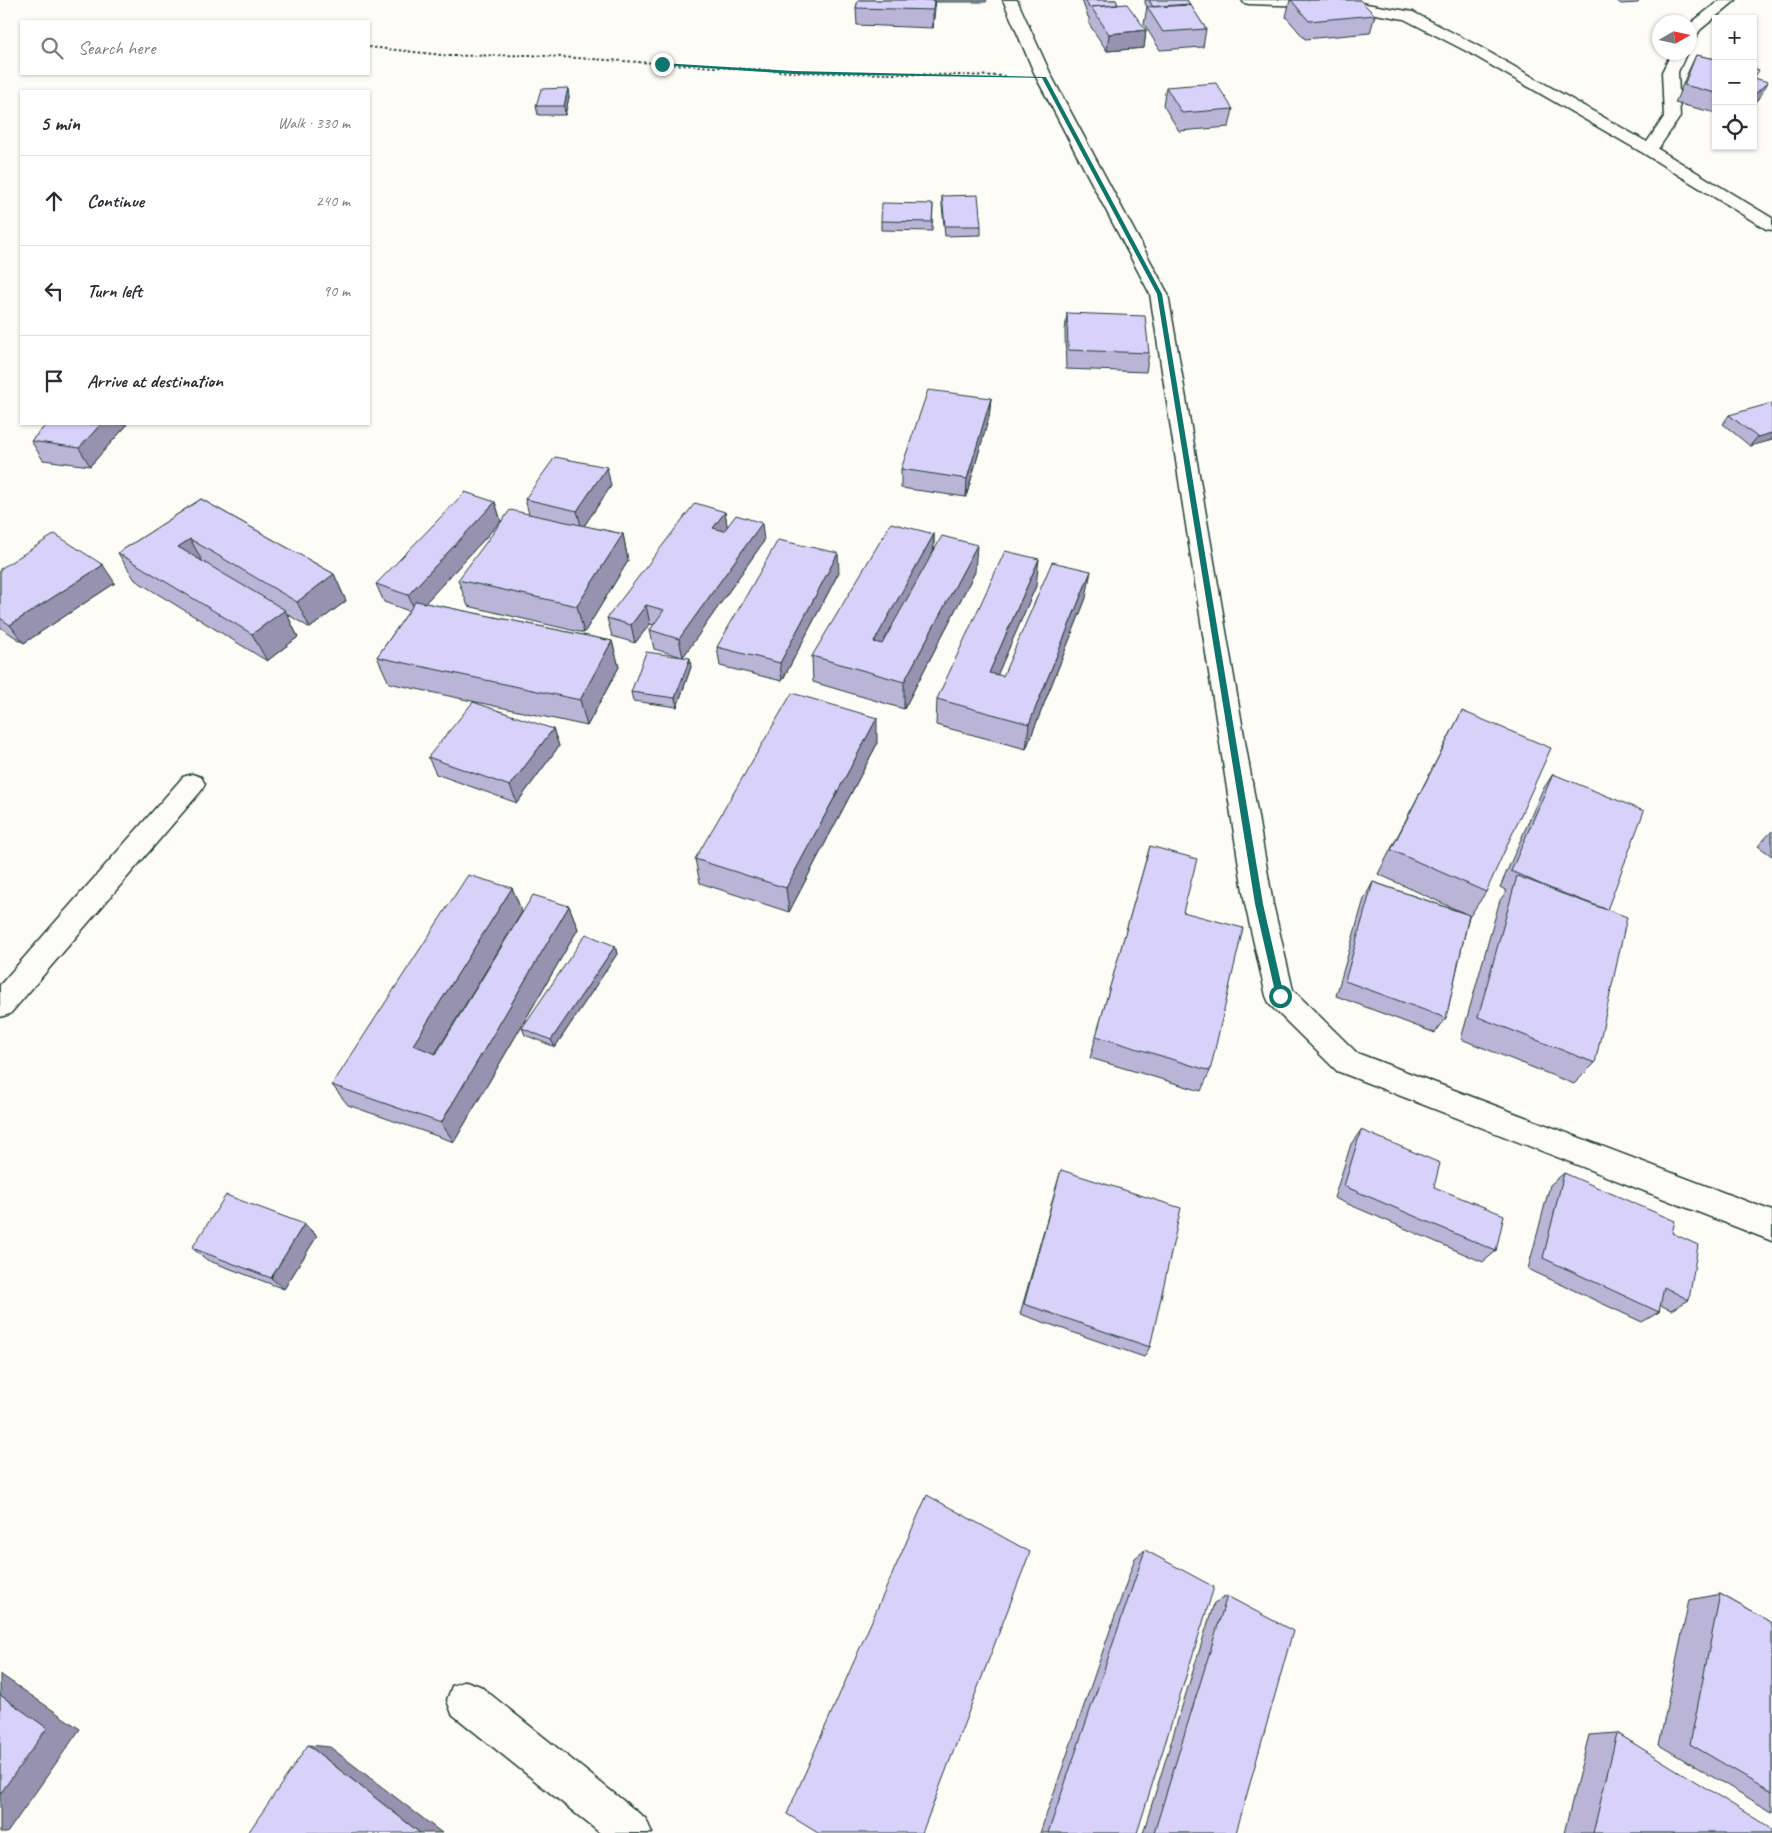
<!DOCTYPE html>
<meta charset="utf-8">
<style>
body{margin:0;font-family:Caveat,sans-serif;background:#f2f2f3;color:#2b2b33}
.controls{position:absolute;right:15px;top:15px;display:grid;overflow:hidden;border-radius:0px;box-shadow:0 1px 4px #0004}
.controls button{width:45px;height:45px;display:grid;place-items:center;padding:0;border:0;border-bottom:1px solid #e1e1e2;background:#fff;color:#2b2b33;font:25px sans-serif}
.compass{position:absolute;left:1652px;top:15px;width:45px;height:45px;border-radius:50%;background:#fff;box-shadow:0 1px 4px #0004;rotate:81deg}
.stop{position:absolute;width:15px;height:15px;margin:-11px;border:4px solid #0f766e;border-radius:50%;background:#fff}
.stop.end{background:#0f766e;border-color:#fff;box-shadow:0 1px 5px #0008}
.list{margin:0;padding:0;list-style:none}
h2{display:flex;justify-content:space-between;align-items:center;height:65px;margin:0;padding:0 20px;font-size:21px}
h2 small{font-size:16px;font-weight:400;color:#7c7c81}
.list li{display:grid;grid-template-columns:32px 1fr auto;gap:15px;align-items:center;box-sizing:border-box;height:90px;padding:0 20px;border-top:1px solid #e1e1e2}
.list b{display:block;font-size:19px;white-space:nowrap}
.list em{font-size:16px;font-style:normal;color:#7c7c81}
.icon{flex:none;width:28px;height:28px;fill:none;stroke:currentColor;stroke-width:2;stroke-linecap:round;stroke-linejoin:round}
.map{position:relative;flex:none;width:1772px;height:1833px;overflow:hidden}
.search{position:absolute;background:#fff;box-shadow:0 1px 4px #0004;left:20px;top:20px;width:350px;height:55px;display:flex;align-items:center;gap:12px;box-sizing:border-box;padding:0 18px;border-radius:0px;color:#7c7c81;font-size:19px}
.panel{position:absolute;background:#fff;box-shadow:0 1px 4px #0004;left:20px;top:90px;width:350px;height:335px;border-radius:0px}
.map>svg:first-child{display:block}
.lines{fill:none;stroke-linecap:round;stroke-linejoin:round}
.minor-casing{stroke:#1f3d34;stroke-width:3}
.path{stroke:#1f3d34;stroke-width:2;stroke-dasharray:2.5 2.5;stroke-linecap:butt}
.minor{fill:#fdfcf7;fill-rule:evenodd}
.wall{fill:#bab4d7;stroke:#1f3d34}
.shaded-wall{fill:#9792af;stroke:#1f3d34}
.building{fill:#d8d1fa;stroke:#1f3d34}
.route{fill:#0f766e}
</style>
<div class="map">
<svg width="1772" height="1833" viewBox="0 0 1772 1833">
<rect width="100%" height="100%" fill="#fdfcf7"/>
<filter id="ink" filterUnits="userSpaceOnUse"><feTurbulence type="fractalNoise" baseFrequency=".02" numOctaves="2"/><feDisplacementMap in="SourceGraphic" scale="10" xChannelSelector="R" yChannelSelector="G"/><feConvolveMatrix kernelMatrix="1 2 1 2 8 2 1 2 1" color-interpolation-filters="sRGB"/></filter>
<g filter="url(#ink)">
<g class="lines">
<!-- minor casing -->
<g class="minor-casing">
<path id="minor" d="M1003 0H1017L1052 77 1168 294 1273 904 1293 990 1357 1053 1772 1211V1241L1337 1071 1270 1005 1266 996 1245 904 1150 294 1036 77Z
M1242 0H1343L1413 12 1478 46 1647 142 1664 117 1662 72 1672 52H1687L1678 72 1680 117 1658 149 1772 218V230L1766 229 1643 153 1468 52 1404 19 1335 7 1249 4 1244 3Z
M1720 0H1736L1700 30 1695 39 1690 40V24Z
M192 774 201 777 205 784 201 791 10 1014 0 1017V985L183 777Z
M466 1681 480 1686 646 1819 652 1833H600L452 1714 447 1700 452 1686Z"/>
</g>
<!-- path -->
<path class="path" d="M369 47 451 56 530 55 794 72 1005 76"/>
<!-- minor -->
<use href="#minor" class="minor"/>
</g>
<!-- wall -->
<path class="wall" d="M858 0H935L933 28 857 25 856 8Z
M935 0H987L986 2H935Z
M1082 0H1116L1118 5 1146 30 1144 48 1107 51 1089 24V17H1088Z
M1145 0H1187L1206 29 1203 47 1160 50 1144 24 1147 7 1145 3Z
M1290 0H1360L1375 15 1370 33 1305 39 1286 17Z
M1616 0H1639L1638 3 1621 4Z
M1696 55 1716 59V113L1675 103 1688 72Z
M1166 87 1233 109 1229 127 1179 131 1163 105Z
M569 97 565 115H538L536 106Z
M942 196 981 226V235L945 236 942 205Z
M933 204 932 231 881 230V221Z
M1067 313 1149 353 1146 372 1066 369 1065 331Z
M991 398 989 417 966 497 901 488V469Z
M1729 415 1772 440 1750 446 1723 424Z
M47 424H126L127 425 90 466 43 460 31 441Z
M611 486 584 526 623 534 628 561 584 633 468 606 458 580 529 514 525 499Z
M201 499 334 574 346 601 310 628 287 614 298 637 267 661 135 580 118 553Z
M495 502 501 521 425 603 612 641 619 667 587 726 389 683 377 657 409 611 384 602 376 584Z
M725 512 727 527 764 541 683 657 691 667 677 707 633 701 631 692 679 656 654 649 650 630 654 625 650 624 635 643 612 636 607 618Z
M934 534V550L975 572 904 709 813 682 812 656Z
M0 569 115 583 24 643 0 627Z
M839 572 782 681 720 666 717 647Z
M1036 586 997 675 1003 676 1086 598 1026 749 936 725 937 699Z
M1462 711 1486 892 1470 916H1469L1446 1018 1435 1033 1336 996 1364 899 1373 882 1464 913 1378 874Z
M553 729 559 746 517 803 436 774 428 757Z
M877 744 789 912 700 883 695 859Z
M1553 774 1607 910 1595 1063 1574 1084 1461 1039 1500 900 1507 891 1500 887 1542 791Z
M1772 831V856L1758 846Z
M1150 846 1183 912 1210 1071 1201 1091 1090 1058Z
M512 888 522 912 435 1053 436 1054 569 906 578 929 454 1142 348 1105 332 1085Z
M615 946 617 954 555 1047 525 1035 522 1028Z
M1361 1130 1496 1251 1483 1262 1334 1198 1351 1144Z
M1061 1170 1150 1347 1144 1357 1020 1314Z
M1564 1173 1672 1233 1689 1300 1671 1310 1660 1305 1659 1312 1642 1322 1528 1269 1550 1185Z
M304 1224 317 1236 284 1289 207 1260 192 1248Z
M1145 1550 1137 1833H1040L1135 1558Z
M1720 1594 1772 1623V1812L1659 1745 1689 1600Z
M1227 1596 1236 1833H1143L1214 1603Z
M1617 1733 1772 1833H1564L1589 1735Z"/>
<!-- shaded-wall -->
<path class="shaded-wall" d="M934 0 935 8 933 28V10Z
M1146 30 1144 48 1107 51 1109 34Z
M1768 82 1759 99 1753 105V96Z
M568 88 569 97 565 115 564 106Z
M991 398 989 417 966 497 967 479Z
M101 424H126L127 425 90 466 79 448Z
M1772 433V440L1750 446 1757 437Z
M607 467 611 486 582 529 577 511Z
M495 502 501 521 416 613 408 595Z
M725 512 728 531 716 547 713 528Z
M762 523 764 541 683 657 679 639Z
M623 534 628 561 584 633 577 606Z
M934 534 933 561 874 668V642Z
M190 539 205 566 178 547Z
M977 545 975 572 904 709V682Z
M838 553 839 572 782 681 780 663Z
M1039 559 1036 586 987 699 989 673Z
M103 565 115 583 24 643 10 625Z
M1091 571 1086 598 1026 749 1029 724Z
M334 574 346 601 310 628 297 602Z
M646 605 650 624 635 643 631 625Z
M285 610 298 637 267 661 252 634Z
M612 641 619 667 587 726 580 700Z
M690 658 691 667 677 707 675 698Z
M877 718V744L789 912 786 888Z
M553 729 559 746 517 803 510 786Z
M512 888 522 912 427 1067 413 1045Z
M569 906 578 929 454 1142 441 1123Z
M615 946 617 954 555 1047 551 1040Z
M304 1224 317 1236 284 1289 271 1278Z
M0 1674 80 1729 7 1833H0Z
M308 1745 330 1747 442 1833H420Z"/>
<!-- building -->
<path class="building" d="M858 0H934L933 10 856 8Z
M1086 0H1116L1118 5 1091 7 1090 8H1089Z
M1149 0H1187L1190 5 1153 7Z
M1291 0H1360L1375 15 1309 21Z
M1127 4 1146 30 1109 34 1091 7Z
M1190 4 1206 29 1163 32 1147 7Z
M1696 55 1716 59V93L1684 85Z
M1753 68 1759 70 1754 78 1768 82 1753 96Z
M1216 83 1233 109 1182 113 1166 87Z
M568 88 564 106H536L541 89Z
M978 195 981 226H945L942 196Z
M882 203 933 204 932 222 881 221Z
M1067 313 1145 316 1149 353 1068 350Z
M928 390 991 398 967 479 901 469Z
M1772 403V433L1757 437 1729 415Z
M47 424H101L79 448 31 441Z
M555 457 607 467 577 511 525 499Z
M465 492 495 502 408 595 376 584Z
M201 499 334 574 297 602 190 539 178 547 285 610 252 634 118 553Z
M695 503 725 512 713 528 724 531 736 515 762 523 679 639 650 630 664 610 646 605 631 625 607 618Z
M510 510 623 534 577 606 458 580Z
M891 523 934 534 874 642 882 644 942 536 977 545 904 682 812 656Z
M55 534 103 565 10 625 0 618V569Z
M778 540 838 553 780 663 717 647Z
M1005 551 1039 559 989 673 1003 676 1052 562 1091 571 1029 724 937 699Z
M416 601 612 641 580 700 377 657Z
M646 652 690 658 675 698 631 692Z
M792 693 877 718 786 888 695 859Z
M473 702 553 729 510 786 428 757Z
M1462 711 1551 748 1486 892 1391 850Z
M1553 774 1644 811 1607 910 1560 893 1511 871Z
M1150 846 1197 859 1183 912 1243 928 1210 1071 1096 1036Z
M468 875 512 888 413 1045 436 1054 533 895 569 906 441 1123 332 1085Z
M1517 876 1627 917 1595 1063 1478 1017Z
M1373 882 1469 915 1446 1018 1345 981Z
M586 934 615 946 551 1040 522 1028Z
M1361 1130 1440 1163 1434 1187 1504 1215 1496 1251 1344 1186Z
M1061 1170 1181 1208 1150 1347 1024 1304Z
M1564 1173 1675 1221 1672 1233 1698 1245 1689 1300 1664 1287 1659 1312 1543 1258Z
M226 1195 304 1224 271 1278 192 1248Z
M927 1495 1030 1552 922 1833H818L787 1814Z
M1145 1550 1214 1587 1137 1833H1048Z
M1720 1594 1772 1623V1792L1690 1744Z
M1227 1596 1293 1631 1236 1833H1154Z
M0 1695 47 1728 0 1794Z
M1617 1733 1772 1829V1833H1593Z
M308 1745 420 1833H248Z"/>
</g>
<!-- route -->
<path class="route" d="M662 63 794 71 1046 77 1162 294 1263 904 1284 996 1283 999 1280 1000 1276 996 1255 904 1157 294 1042 78 794 74 661 65Z"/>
</svg>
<div class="controls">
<button>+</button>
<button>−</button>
<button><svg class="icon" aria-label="locate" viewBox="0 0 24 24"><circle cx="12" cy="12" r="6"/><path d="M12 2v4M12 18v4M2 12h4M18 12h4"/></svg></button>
</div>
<svg class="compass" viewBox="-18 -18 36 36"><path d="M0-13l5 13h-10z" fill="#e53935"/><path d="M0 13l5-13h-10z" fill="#7c7c81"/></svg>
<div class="stop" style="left:1280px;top:996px"></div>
<div class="stop end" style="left:662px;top:64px"></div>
<div class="search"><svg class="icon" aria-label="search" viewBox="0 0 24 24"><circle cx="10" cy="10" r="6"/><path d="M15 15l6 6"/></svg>Search here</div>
<section class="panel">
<h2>5 min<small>Walk · 330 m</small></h2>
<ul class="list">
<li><svg class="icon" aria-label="ahead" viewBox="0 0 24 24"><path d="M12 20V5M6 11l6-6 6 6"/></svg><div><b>Continue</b></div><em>240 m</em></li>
<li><svg class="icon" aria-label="left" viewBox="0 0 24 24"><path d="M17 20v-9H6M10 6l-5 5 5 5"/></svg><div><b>Turn left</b></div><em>90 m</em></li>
<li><svg class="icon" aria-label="arrive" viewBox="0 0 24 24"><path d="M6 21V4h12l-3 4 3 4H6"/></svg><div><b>Arrive at destination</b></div></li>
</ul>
</section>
</div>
